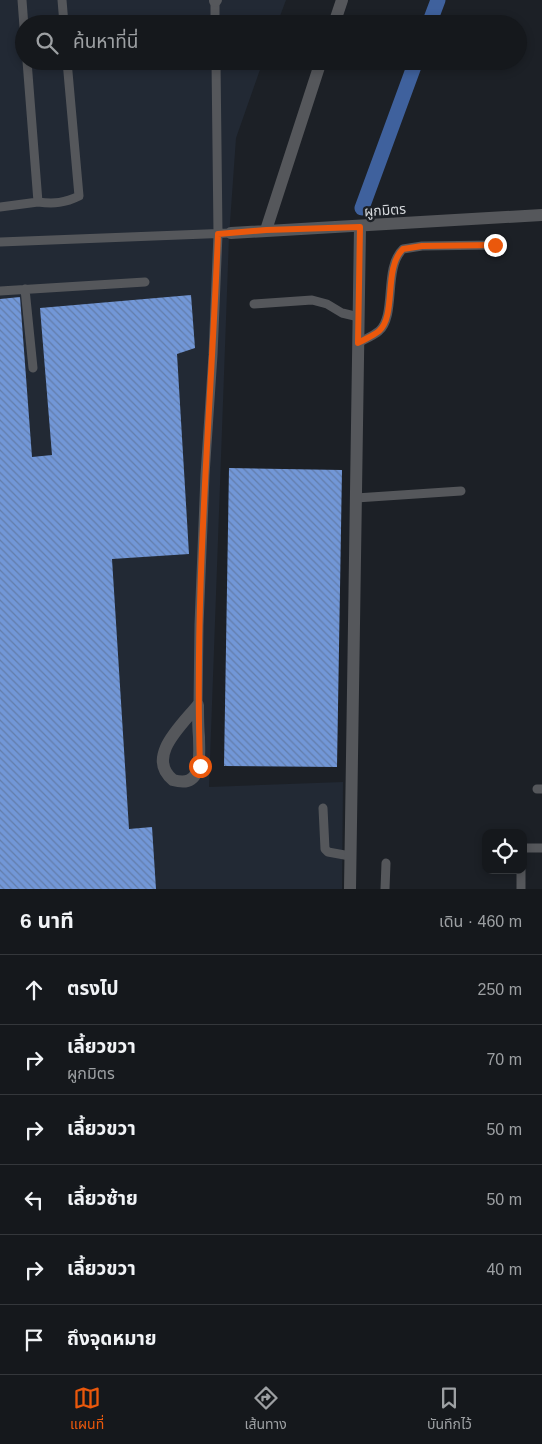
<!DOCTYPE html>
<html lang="th">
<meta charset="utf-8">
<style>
body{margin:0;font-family:Helvetica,"Noto Sans Thai",sans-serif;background:#222529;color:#f1f3f6}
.controls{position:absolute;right:15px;bottom:15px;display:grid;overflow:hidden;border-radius:10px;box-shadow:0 2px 8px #0003}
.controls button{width:45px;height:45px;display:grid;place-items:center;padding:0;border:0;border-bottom:1px solid #34373b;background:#15181c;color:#f1f3f6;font:25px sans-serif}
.stop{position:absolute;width:15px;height:15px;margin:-11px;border:4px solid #ea580c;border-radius:50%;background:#fff}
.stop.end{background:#ea580c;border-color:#fff;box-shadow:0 1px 5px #0008}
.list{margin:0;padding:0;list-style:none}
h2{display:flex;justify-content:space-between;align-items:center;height:65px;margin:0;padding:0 20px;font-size:21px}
h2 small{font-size:16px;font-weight:400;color:#9da0a3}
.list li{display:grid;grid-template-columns:32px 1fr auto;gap:15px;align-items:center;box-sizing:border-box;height:70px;padding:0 20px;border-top:1px solid #34373b}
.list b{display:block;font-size:19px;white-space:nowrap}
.list p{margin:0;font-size:16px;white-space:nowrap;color:#9da0a3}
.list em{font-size:16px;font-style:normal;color:#9da0a3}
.icon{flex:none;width:28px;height:28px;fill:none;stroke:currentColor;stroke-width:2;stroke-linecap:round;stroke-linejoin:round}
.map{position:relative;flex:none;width:542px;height:889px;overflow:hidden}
.search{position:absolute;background:#15181c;box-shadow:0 2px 8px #0003;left:15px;right:15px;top:15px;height:55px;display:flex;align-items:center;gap:12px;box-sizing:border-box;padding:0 18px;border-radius:28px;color:#9da0a3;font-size:19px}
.sheet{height:485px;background:#15181c}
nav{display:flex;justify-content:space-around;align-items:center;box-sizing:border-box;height:70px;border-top:1px solid #34373b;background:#15181c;font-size:14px;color:#9da0a3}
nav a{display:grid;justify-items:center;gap:2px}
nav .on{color:#ea580c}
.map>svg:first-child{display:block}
.built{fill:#222934}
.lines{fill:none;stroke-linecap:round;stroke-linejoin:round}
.canal{stroke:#3f619d;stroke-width:15}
.building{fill:url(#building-back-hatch)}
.lane{stroke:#55575b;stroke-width:9}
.street{stroke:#55575b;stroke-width:12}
.route{stroke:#ea580c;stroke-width:6}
.labels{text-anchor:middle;stroke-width:5;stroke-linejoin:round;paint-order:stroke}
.street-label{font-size:14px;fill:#d6d9dd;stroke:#1c2026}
</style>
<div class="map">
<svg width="542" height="889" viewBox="0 0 542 889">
<defs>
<pattern id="building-back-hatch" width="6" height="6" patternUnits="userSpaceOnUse" patternTransform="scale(1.25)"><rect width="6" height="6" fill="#7297d7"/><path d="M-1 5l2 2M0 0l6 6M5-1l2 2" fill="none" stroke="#637daa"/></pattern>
</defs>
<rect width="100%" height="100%" fill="#1c2026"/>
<!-- built -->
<path class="built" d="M0 0H286L277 24H24V61H263L236 138 229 237 209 787 343 782 342 889H0Z"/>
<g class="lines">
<!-- canal -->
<path class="canal" d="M429 24 438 0
M362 208 416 61"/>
</g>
<!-- building -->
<path class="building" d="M191 295 195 348 177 354 189 554 112 559 129 829 152 827 156 889H0V299L20 297 32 457 52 455 40 308Z
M229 468 342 470 337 767 224 766Z"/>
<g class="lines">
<!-- lane -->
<path class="lane" d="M22 0 24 27
M62 0 64 24
M215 1V24
M27 61 38 202C54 204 65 203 79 196L67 61
M0 207 38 202
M0 242 231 233
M25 289 33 368
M0 291 145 282
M254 304 312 300 327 304 342 313 359 317
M358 343C365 339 373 336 379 331 397 315 383 268 403 249L422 246 495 245
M356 498 461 491
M198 705 199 625 205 475 213 355 218 234 216 61
M537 789H542
M323 808 325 849 328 852 350 856
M523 848H542
M385 889 386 863
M521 889V870"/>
<!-- street -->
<path class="street" d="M215 1 216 0
M334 24 342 0
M266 230 321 61
M231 233 542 215
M198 705C198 716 198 727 199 737 199 756 204 789 173 780 145 757 182 725 198 705Z
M350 889 360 227"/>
</g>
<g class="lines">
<!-- route -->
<path class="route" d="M200 766C194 589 211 411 218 234L266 230 360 227 358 343C365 339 373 336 379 331 397 315 383 268 403 249L422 246 495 245"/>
</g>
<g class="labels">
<!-- street labels -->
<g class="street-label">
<text transform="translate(385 210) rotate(-4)" y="5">ผูกมิตร</text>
</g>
</g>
</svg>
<div class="controls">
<button><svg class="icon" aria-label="locate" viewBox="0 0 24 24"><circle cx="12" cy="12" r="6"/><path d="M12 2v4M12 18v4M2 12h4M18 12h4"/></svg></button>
</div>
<div class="stop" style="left:200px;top:766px"></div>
<div class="stop end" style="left:495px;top:245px"></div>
<div class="search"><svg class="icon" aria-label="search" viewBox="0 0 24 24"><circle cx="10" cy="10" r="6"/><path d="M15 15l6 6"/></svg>ค้นหาที่นี่</div>
</div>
<section class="sheet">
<h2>6 นาที<small>เดิน · 460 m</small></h2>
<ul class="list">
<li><svg class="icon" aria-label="ahead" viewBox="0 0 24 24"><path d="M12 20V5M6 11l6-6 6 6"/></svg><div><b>ตรงไป</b></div><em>250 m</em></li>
<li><svg class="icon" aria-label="right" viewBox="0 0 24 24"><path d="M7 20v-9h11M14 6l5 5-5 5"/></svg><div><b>เลี้ยวขวา</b><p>ผูกมิตร</p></div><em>70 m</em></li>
<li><svg class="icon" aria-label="right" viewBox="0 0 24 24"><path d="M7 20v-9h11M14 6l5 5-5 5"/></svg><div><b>เลี้ยวขวา</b></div><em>50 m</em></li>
<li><svg class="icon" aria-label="left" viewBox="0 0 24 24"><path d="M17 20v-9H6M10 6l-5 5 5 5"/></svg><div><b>เลี้ยวซ้าย</b></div><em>50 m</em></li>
<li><svg class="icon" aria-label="right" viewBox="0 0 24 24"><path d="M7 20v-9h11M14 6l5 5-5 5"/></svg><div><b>เลี้ยวขวา</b></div><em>40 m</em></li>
<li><svg class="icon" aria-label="arrive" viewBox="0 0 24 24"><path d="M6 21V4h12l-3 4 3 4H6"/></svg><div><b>ถึงจุดหมาย</b></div></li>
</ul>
</section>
<nav>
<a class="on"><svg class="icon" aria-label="map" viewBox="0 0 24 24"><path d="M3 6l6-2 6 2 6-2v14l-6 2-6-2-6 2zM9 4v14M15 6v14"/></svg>แผนที่</a>
<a><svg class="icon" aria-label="directions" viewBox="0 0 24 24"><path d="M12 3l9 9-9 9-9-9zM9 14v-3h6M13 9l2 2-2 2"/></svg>เส้นทาง</a>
<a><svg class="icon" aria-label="saved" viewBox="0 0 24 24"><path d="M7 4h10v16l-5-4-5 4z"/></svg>บันทึกไว้</a>
</nav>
